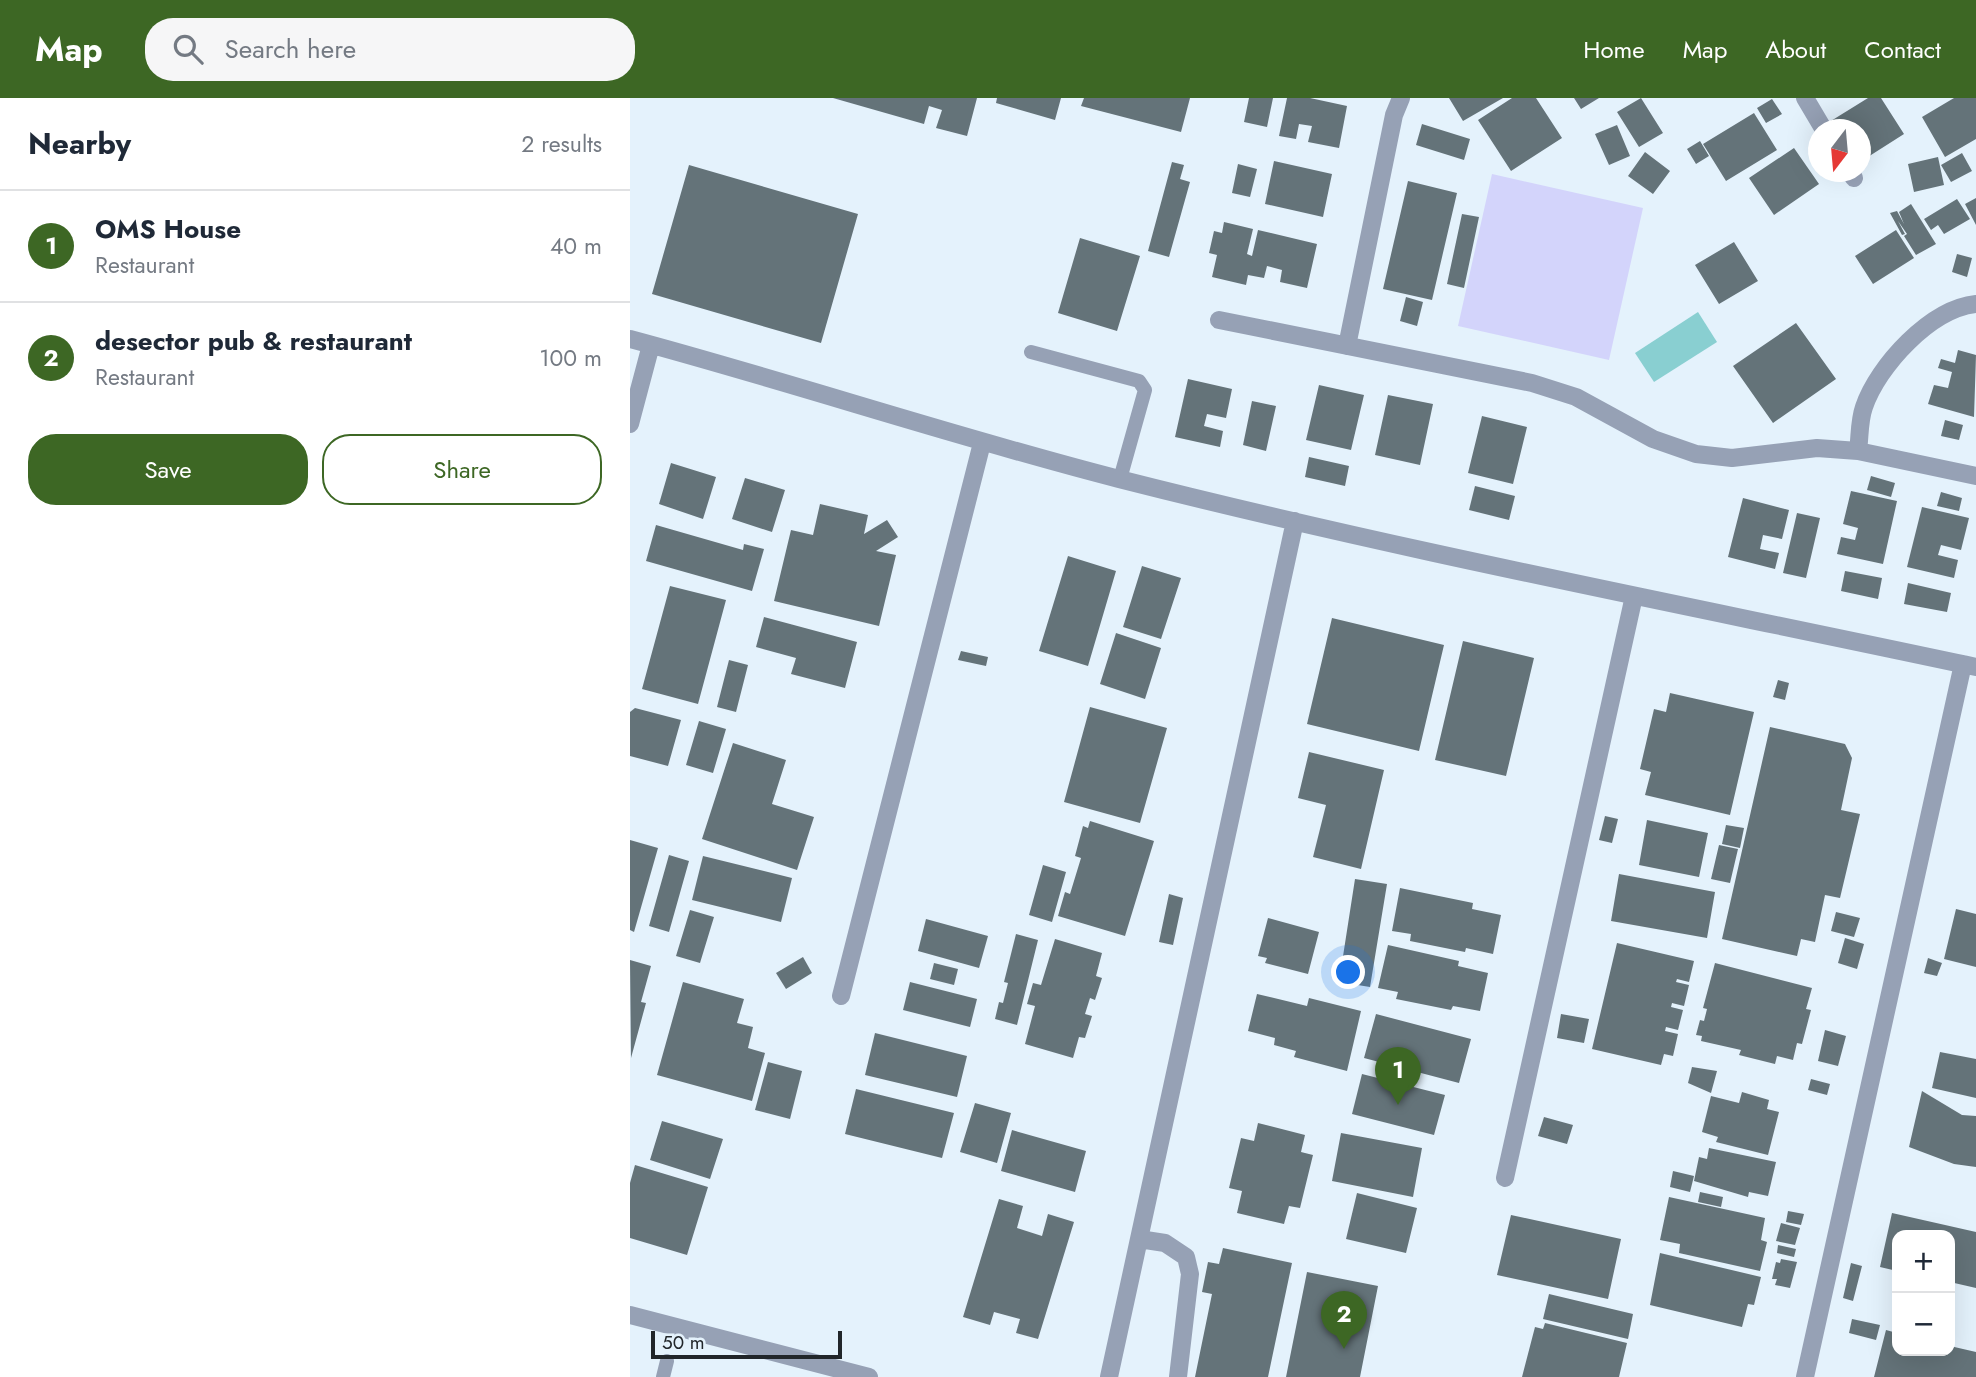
<!DOCTYPE html>
<meta charset="utf-8">
<style>
body{margin:0;font-family:Jost,sans-serif;background:#f6f6f7;color:#1f2937}
.controls{position:absolute;right:21px;bottom:21px;display:grid;overflow:hidden;border-radius:14px;box-shadow:0 7px 28px #0002}
.controls button{width:63px;height:63px;display:grid;place-items:center;padding:0;border:0;border-bottom:2px solid #e0e1e3;background:#fff;color:#1f2937;font:35px sans-serif}
.compass{position:absolute;left:1178px;top:21px;width:63px;height:63px;border-radius:50%;background:#fff;box-shadow:0 7px 28px #0002;rotate:196deg}
.scale{position:absolute;left:21px;bottom:18px;width:191px;box-sizing:border-box;padding-left:7px;border:4px solid #21262a;border-top:0;font-size:19px;line-height:24px;white-space:nowrap;color:#21262a;-webkit-text-stroke:5px #e4f2fc;paint-order:stroke}
.you{position:absolute;left:719px;top:875px;width:24px;height:24px;margin:-18px;border:5px solid #fff;border-radius:50%;background:#1a73e8;box-shadow:0 0 0 10px #1a73e833}
.badge{display:grid;place-items:center;width:46px;height:46px;border-radius:50%;background:#3d6724;color:#fff;font-size:23px;font-weight:700}
.pin{position:absolute;translate:-50% -58px;filter:drop-shadow(0 2px 4px #0008)}
.pin::after{content:'';position:absolute;top:37px;width:24px;height:21px;background:inherit;clip-path:polygon(0 0,100% 0,50% 100%)}
.list{margin:0;padding:0;list-style:none}
h2{display:flex;justify-content:space-between;align-items:center;height:91px;margin:0;padding:0 28px;font-size:30px}
h2 small{font-size:23px;font-weight:400;color:#747a83}
.list li{display:grid;grid-template-columns:46px 1fr auto;gap:21px;align-items:center;box-sizing:border-box;height:112px;padding:0 28px;border-top:2px solid #e0e1e3}
.list b{display:block;font-size:26px;white-space:nowrap}
.list p{margin:0;font-size:23px;white-space:nowrap;color:#747a83}
.list em{font-size:23px;font-style:normal;color:#747a83}
.actions{display:flex;gap:14px;padding:21px 28px}
.actions a{flex:1;padding:16px 0;border:2px solid #3d6724;border-radius:28px;text-align:center;font-size:24px;color:#3d6724}
.actions .main{background:#3d6724;color:#fff}
.icon{flex:none;width:38px;height:38px;fill:none;stroke:currentColor;stroke-width:2;stroke-linecap:round;stroke-linejoin:round}
.map{position:relative;flex:none;width:1346px;height:1279px;overflow:hidden}
header{display:flex;align-items:center;gap:42px;box-sizing:border-box;height:98px;padding:0 35px;background:#3d6724;color:#fff}
header strong{font-size:33px}
nav{display:flex;gap:38px;margin-inline-start:auto;font-size:24px}
.search{width:490px;height:63px;background:#f6f6f7;display:flex;align-items:center;gap:18px;box-sizing:border-box;padding:0 24px;border-radius:28px;color:#747a83;font-size:26px}
main{display:flex}
aside{flex:1;background:#fff}
.map>svg:first-child{display:block}
.green{fill:#d3d4fb}
.water{fill:#89cfd1}
.building{fill:#647379}
.lines{fill:none;stroke-linecap:round;stroke-linejoin:round}
.service{stroke:#96a1b5;stroke-width:14}
.minor{stroke:#96a1b5;stroke-width:18}
</style>
<header>
<strong>Map</strong>
<div class="search"><svg class="icon" aria-label="search" viewBox="0 0 24 24"><circle cx="10" cy="10" r="6"/><path d="M15 15l6 6"/></svg>Search here</div>
<nav><a>Home</a><a>Map</a><a>About</a><a>Contact</a></nav>
</header>
<main>
<aside>
<h2>Nearby<small>2 results</small></h2>
<ul class="list">
<li><span class="badge">1</span><div><b>OMS House</b><p>Restaurant</p></div><em>40 m</em></li>
<li><span class="badge">2</span><div><b>desector pub &amp; restaurant</b><p>Restaurant</p></div><em>100 m</em></li>
</ul>
<div class="actions"><a class="main">Save</a><a>Share</a></div>
</aside>
<div class="map">
<svg width="1346" height="1279" viewBox="0 0 1346 1279">
<rect width="100%" height="100%" fill="#e4f2fc"/>
<!-- green -->
<path class="green" d="M862 76 1013 110 979 262 828 228Z"/>
<!-- water -->
<path class="water" d="M1068 214 1087 244 1024 284 1005 255Z"/>
<!-- building -->
<path class="building" d="M203 0H347L337 38 306 30 312 12 299 8 294 26Z
M367 0H431L425 22 366 5Z
M454 0H560L551 34 451 8Z
M619 0H643L637 29 614 24Z
M657 0H680L717 8 709 50 678 44 682 28 669 26 666 41 649 38Z
M819 0H873L833 23Z
M882 0H906L932 40 881 73 848 22Z
M944 0H969L951 11Z
M1011 0 1033 35 1009 49 987 14Z
M1238 0H1251L1274 36 1230 64V32H1199L1196 26Z
M1324 0H1346V41L1315 59 1292 19Z
M1142 1 1152 16 1136 25 1127 10Z
M1124 15 1147 52 1096 83 1073 46Z
M792 26 840 41 834 62 786 47Z
M987 27 1000 58 979 67 965 36Z
M1070 43 1079 58 1066 66 1057 51Z
M1164 50 1189 86 1144 117 1119 80Z
M1015 54 1040 73 1023 96 998 78Z
M1332 55 1342 73 1321 84 1311 67Z
M1308 59 1314 87 1284 94 1278 66Z
M644 63 702 76 693 119 635 106Z
M542 64 554 67 550 81 560 84 539 159 518 153Z
M608 66 627 71 620 99 602 95Z
M59 67 228 116 191 245 22 196Z
M778 83 827 95 802 202 753 191Z
M1346 100V127L1335 106Z
M1327 101 1340 121 1314 136 1308 127 1301 132 1294 121Z
M1281 106 1306 146 1286 157 1274 138 1277 136 1268 123 1275 136 1272 137 1260 115 1267 113 1274 126 1269 114Z
M832 116 849 119 834 190 817 186Z
M594 124 623 131 617 156 622 158 628 132 687 146 677 190 650 184 652 172 637 168 634 180 618 177 616 187 582 179 587 157 579 155 584 133 592 135Z
M1266 132 1284 160 1243 186 1225 158Z
M450 140 510 158 487 233 428 215Z
M1104 144 1128 183 1089 206 1065 167Z
M1327 156 1342 160 1337 179 1322 174Z
M776 199 793 204 787 228 770 223Z
M1166 225 1206 281 1143 325 1103 268Z
M1328 252 1346 257 1344 319 1298 306 1304 287 1318 290 1322 274 1308 270 1311 261 1325 265Z
M558 281 602 291 596 320 577 316 574 328 593 333 590 349 545 339Z
M689 287 734 297 721 352 676 342Z
M758 297 803 306 790 367 745 357Z
M622 303 646 308 636 353 613 347Z
M852 318 897 329 883 386 838 375Z
M1315 322 1333 327 1329 342 1311 338Z
M679 359 719 368 715 388 675 379Z
M41 365 86 379 73 421 29 406Z
M1241 378 1265 385 1261 399 1237 392Z
M115 380 155 392 142 434 102 421Z
M845 388 885 398 879 422 839 412Z
M1221 393 1267 403 1253 466 1207 456 1211 439 1225 442 1228 430 1213 426Z
M1311 394 1332 400 1329 413 1307 408Z
M1113 400 1159 412 1152 441 1133 437 1130 451 1149 455 1145 471 1098 459Z
M190 406 238 417 234 436 257 422 268 439 246 453 266 457 249 528 144 503 161 432 183 437Z
M1292 409 1339 420 1331 452 1311 447 1308 457 1328 462 1324 480 1277 469Z
M1167 415 1190 420 1176 480 1153 475Z
M26 427 113 452 114 446 134 451 122 493 16 463Z
M438 458 486 473 458 568 409 553Z
M512 468 551 480 531 541 493 529Z
M1215 473 1252 480 1248 501 1211 493Z
M1278 485 1321 495 1317 514 1274 506Z
M40 488 96 502 68 606 12 591Z
M134 519 227 544 215 590 161 576 166 560 126 549Z
M702 520 814 547 789 653 677 626Z
M486 535 531 550 515 601 470 586Z
M833 543 904 560 876 678 805 662Z
M331 553 358 559 356 568 328 562Z
M99 562 118 567 106 614 87 609Z
M1148 582 1159 585 1155 602 1143 599Z
M1040 595 1124 614 1100 717 1015 697 1021 674 1010 671 1024 611 1036 614Z
M460 609 537 630 510 725 434 704Z
M5 610 51 622 38 668 0 658V614Z
M69 623 96 631 83 675 56 667Z
M1140 629 1215 646 1222 660 1211 712 1230 716 1210 800 1195 797 1185 844 1171 841 1167 858 1092 841Z
M103 645 156 662 142 706 184 719 167 772 72 741Z
M679 654 754 672 731 771 683 759 696 707 668 700Z
M975 718 988 721 982 745 969 742Z
M1017 722 1078 735 1069 779 1009 767Z
M460 723 524 743 495 838 428 818 435 794 440 796 451 760 445 758 453 728 458 730Z
M1096 727 1114 730 1110 750 1092 746Z
M0 742 28 750 4 834 0 832Z
M1089 747 1108 751 1100 785 1081 781Z
M39 757 59 763 39 834 19 828Z
M73 758 162 780 151 824 62 802Z
M413 767 436 774 422 824 399 817Z
M989 776 1085 794 1077 840 981 823Z
M725 781 757 786 740 889 709 884Z
M770 790 843 805 842 811 871 817 863 856 836 850 835 854 780 843 781 836 762 833Z
M539 796 553 800 543 847 529 844Z
M1326 811 1346 816V869L1314 861Z
M60 812 84 819 70 865 46 858Z
M1206 814 1230 820 1224 839 1201 833Z
M638 820 689 834 678 876 635 865 637 860 628 858Z
M296 821 358 838 349 870 288 853Z
M386 836 408 842 387 927 365 921 369 904 373 905 378 885 374 884Z
M1215 840 1234 846 1227 871 1208 865Z
M425 841 472 855 466 878 472 880 465 902 460 900 455 916 462 918 455 940 449 939 443 960 395 946 405 908 397 906 403 885 411 887Z
M987 845 1064 863 1059 884 1047 881 1046 884 1059 887 1054 908 1042 905 1041 909 1053 912 1048 932 1036 929 1035 933 1048 936 1043 958 1034 956 1031 967 962 951Z
M758 847 829 863 828 868 858 875 850 913 823 908 821 912 766 901 768 894 748 890Z
M173 859 182 875 156 891 146 875Z
M1298 860 1312 865 1307 878 1294 875Z
M0 862 21 868 11 904 16 905 1 960Z
M304 865 328 871 324 887 300 881Z
M1085 865 1182 890 1176 911 1181 912 1172 946 1167 945 1163 962 1147 958 1145 966 1109 957 1111 952 1071 943 1072 938 1066 937 1070 922 1074 923 1077 911 1073 910Z
M53 884 114 901 107 925 123 929 118 950 135 955 122 1003 27 977Z
M280 884 347 901 340 929 273 912Z
M627 896 677 908 679 900 731 913 717 973 664 959 666 953 644 947 645 940 618 933Z
M746 916 841 941 829 985 734 960Z
M931 916 959 921 954 945 927 940Z
M1195 932 1216 938 1208 968 1188 963Z
M245 935 337 958 327 999 235 977Z
M1310 954 1346 961V1000L1302 990Z
M138 964 172 973 160 1021 125 1012Z
M1062 969 1087 973 1081 995 1058 985Z
M732 976 815 997 804 1037 722 1016Z
M1181 981 1200 986 1197 997 1178 992Z
M226 991 324 1015 312 1060 215 1036Z
M1292 993 1332 1017 1346 1018V1069L1324 1066 1279 1049Z
M1112 994 1139 1002 1137 1011 1149 1014 1138 1057 1086 1044 1088 1039 1072 1034 1081 998 1109 1005Z
M345 1005 381 1015 367 1065 330 1054Z
M914 1019 943 1027 937 1046 908 1038Z
M32 1023 93 1041 80 1081 20 1062Z
M628 1025 675 1037 671 1054 683 1057 670 1110 659 1108 654 1126 607 1115 612 1093 599 1090 611 1040 624 1043Z
M382 1032 456 1053 445 1094 371 1073Z
M711 1035 792 1050 783 1099 702 1083Z
M1079 1050 1146 1064 1138 1098 1119 1094 1118 1099 1064 1083 1069 1059 1077 1061Z
M5 1067 78 1089 57 1157 0 1140V1085Z
M1043 1073 1064 1078 1060 1094 1040 1089Z
M1070 1094 1093 1099 1091 1109 1068 1104Z
M727 1095 787 1110 776 1155 716 1141Z
M1039 1099 1135 1120 1131 1142 1137 1144 1130 1173 1049 1155 1050 1146 1030 1142Z
M369 1101 393 1108 387 1130 412 1138 418 1116 444 1124 408 1241 386 1235 390 1221 364 1214 360 1227 333 1219Z
M1158 1113 1174 1116 1171 1127 1156 1124Z
M1262 1115 1346 1134V1190L1320 1184V1137H1267V1173L1250 1169Z
M881 1117 991 1141 978 1201 867 1177Z
M1151 1125 1170 1130 1165 1147 1146 1143Z
M1148 1147 1166 1151 1164 1159 1147 1155Z
M593 1150 662 1165 638 1279H565L582 1196 572 1194 578 1164 589 1166Z
M1030 1155 1131 1179 1124 1207 1118 1206 1112 1229 1020 1207Z
M1151 1161 1167 1164 1160 1190 1145 1187 1147 1181H1142L1146 1164 1150 1165Z
M1221 1165 1232 1168 1223 1203 1213 1200Z
M677 1174 748 1188 730 1279H656Z
M919 1196 1003 1216 998 1241 913 1221Z
M1222 1221 1250 1227 1246 1242 1219 1235Z
M915 1225 997 1245 989 1279H892L905 1229 913 1231Z
M1256 1232 1267 1235V1253H1320V1248L1346 1254V1279H1244Z"/>
<g class="lines">
<!-- service -->
<path class="service" d="M401 254 509 283 515 292 490 381
M33 1279 37 1263"/>
<!-- minor -->
<path class="minor" d="M1175 0 1194 32
M1220 74 1224 80
M589 222 902 285 946 299 1023 341 1066 356 1102 360 1187 350 1228 353 1346 378
M0 241C164 285 325 339 489 381 772 453 1060 508 1346 569
M717 248 764 17 771 0
M0 326 21 247
M1228 353C1230 339 1229 323 1234 309 1248 268 1300 211 1346 206
M211 898 352 345
M875 1080 1004 498
M509 1141 535 1145 556 1159 560 1176 548 1279
M0 1217 239 1279
M479 1279 665 423
M1175 1279 1333 566"/>
</g>
</svg>
<div class="controls">
<button>+</button>
<button>−</button>
</div>
<svg class="compass" viewBox="-18 -18 36 36"><path d="M0-13l5 13h-10z" fill="#e53935"/><path d="M0 13l5-13h-10z" fill="#747a83"/></svg>
<div class="scale">50 m</div>
<div class="you"></div>
<div class="pin badge" style="left:768px;top:1007px">1</div>
<div class="pin badge" style="left:714px;top:1251px">2</div>
</div>
</main>
